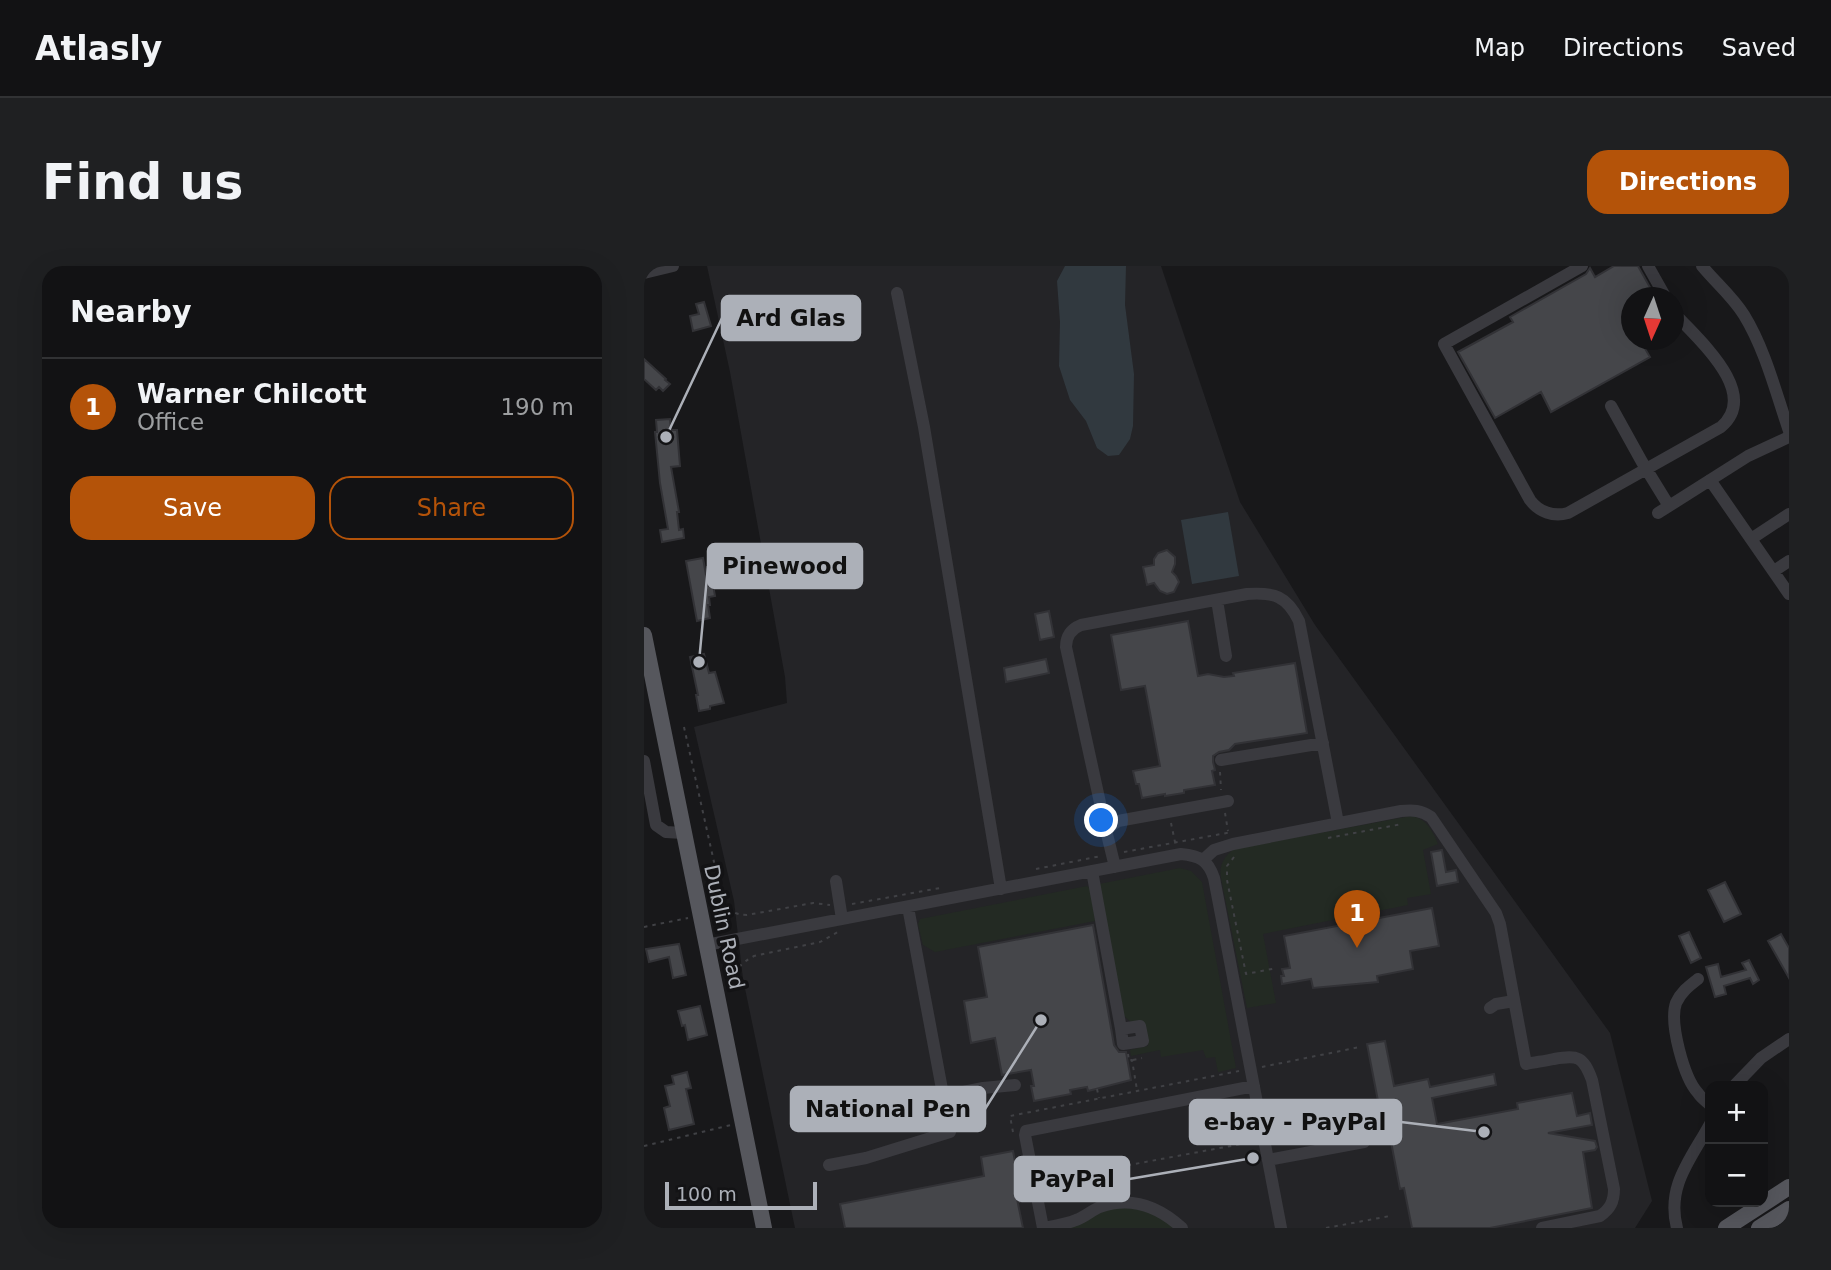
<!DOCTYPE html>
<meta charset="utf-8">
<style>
body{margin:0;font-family:"DejaVu Sans",sans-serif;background:#1f2022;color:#f1f3f6}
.controls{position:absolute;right:21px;bottom:21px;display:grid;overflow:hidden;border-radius:14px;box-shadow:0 7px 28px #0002}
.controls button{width:63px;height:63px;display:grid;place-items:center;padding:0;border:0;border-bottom:2px solid #313234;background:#121214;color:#f1f3f6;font:35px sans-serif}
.compass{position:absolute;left:977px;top:21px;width:63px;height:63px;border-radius:50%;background:#121214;box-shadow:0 7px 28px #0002;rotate:183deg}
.scale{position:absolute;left:21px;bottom:18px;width:152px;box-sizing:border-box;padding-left:7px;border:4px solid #acb0b8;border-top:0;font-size:19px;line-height:24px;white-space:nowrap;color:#acb0b8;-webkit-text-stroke:5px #131315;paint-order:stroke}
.you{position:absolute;left:458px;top:555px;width:24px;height:24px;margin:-18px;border:5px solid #fff;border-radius:50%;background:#1a73e8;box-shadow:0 0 0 10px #1a73e833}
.badge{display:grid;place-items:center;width:46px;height:46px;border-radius:50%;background:#b45309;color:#fff;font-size:23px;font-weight:700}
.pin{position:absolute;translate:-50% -58px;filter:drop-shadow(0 2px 4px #0008)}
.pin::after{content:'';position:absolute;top:37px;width:24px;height:21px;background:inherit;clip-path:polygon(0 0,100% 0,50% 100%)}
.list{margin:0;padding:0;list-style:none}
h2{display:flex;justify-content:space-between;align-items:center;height:91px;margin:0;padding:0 28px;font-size:30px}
h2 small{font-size:23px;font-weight:400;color:#9c9ea0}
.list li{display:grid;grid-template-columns:46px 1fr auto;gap:21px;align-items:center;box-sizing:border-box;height:98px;padding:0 28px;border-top:2px solid #313234}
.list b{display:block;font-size:26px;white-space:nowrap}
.list p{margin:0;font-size:23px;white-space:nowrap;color:#9c9ea0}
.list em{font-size:23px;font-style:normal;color:#9c9ea0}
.actions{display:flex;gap:14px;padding:21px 28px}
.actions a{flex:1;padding:16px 0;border:2px solid #b45309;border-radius:21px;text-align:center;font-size:24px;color:#b45309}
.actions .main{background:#b45309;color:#fff}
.map{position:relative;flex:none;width:1145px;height:962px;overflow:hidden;border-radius:21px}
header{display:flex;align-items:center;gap:42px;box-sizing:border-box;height:98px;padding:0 35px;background:#121214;border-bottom:2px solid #313234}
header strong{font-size:33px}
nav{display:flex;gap:38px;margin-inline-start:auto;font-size:24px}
.intro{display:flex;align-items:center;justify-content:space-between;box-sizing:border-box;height:168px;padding:0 42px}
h1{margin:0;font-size:49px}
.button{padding:18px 32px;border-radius:21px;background:#b45309;color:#fff;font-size:24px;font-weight:700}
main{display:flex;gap:42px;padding:0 42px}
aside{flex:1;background:#121214;border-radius:21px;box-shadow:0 7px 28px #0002}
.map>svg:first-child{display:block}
.built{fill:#242427}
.green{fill:#232a23}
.water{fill:#31393f}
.building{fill:#45464a;stroke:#323236;stroke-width:2}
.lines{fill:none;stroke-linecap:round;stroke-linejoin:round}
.path{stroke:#404145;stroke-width:2;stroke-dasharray:3.5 5;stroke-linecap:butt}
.minor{stroke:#3a3a3f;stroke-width:12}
.major{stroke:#56575d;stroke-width:16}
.labels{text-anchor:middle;stroke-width:7;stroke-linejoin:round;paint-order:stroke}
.street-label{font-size:21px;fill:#acb0b8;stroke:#131315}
.leader{fill:none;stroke:#acb0b8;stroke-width:2.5}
.callout-dot{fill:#acb0b8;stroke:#131315;stroke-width:2.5}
.callout{fill:#acb0b8;stroke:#acb0b8;stroke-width:2.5}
.callout-label{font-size:23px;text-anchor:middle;font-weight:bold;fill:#111}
</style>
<header>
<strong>Atlasly</strong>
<nav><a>Map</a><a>Directions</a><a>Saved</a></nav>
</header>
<div class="intro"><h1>Find us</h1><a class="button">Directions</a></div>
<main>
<aside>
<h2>Nearby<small></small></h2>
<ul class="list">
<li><span class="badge">1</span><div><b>Warner Chilcott</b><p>Office</p></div><em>190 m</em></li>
</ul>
<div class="actions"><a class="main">Save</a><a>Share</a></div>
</aside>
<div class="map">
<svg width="1145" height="962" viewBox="0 0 1145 962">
<rect width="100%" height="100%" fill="#18181a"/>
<!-- built -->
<path class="built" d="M63 0H517L596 236 671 359 966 767 1008 935 991 962H151L99 713 90 635 50 461 143 437 141 411 86 106Z"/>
<!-- green -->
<path class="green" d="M767 550C782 552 789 565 794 578L779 584 787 628 763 632 764 639 619 668 632 737 603 742 577 612C575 600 579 591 590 583Z
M536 602 547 605 558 616 592 802 574 806 571 791 562 792 559 784 517 791 516 784 487 790 486 784 504 780 499 755 487 756 480 750 455 618Z
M443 620 447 624 451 655 291 686 279 679 274 658 276 653Z
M469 941 504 944 531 962H423Z"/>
<!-- water -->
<path class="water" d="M421 0H482L481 39 490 108 489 160 486 173 475 189 464 190 453 182 442 155 426 134 415 100 416 56 413 15Z
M584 246 595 310 548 318 537 254Z"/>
<!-- building -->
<path class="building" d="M970 0H994L1012 32H988V74H996L1006 91 907 146 897 126 851 152 814 86 869 56 866 51 942 8 946 2 951 11Z
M60 36 67 60 49 65 46 50 55 48 52 38Z
M0 93 22 113 21 114 26 118 19 125 15 121 12 124 0 113Z
M26 153 27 164H33L36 200 27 201 35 246H33L35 264 39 263 40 272 18 276 16 264 24 263 16 217 11 166H13L12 154Z
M523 284 531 291V298L528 306 532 310 535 316 530 326 523 328 516 325 510 317 503 319 499 301 510 299V293L514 287Z
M59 292 64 320 69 319 71 330 65 331 66 339H64L66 352 53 355 42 295Z
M405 345 410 371 396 374 391 348Z
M544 355 554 410 564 408 580 411 590 410 589 407 651 397 663 467 591 478 585 484 575 486 569 490V496L571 504 568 505 571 519 540 524V527L521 530V528L498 532 495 518H492L489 505 516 500 501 420 477 424 467 369Z
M60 388 65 407 71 406 80 437 66 440V443L55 445 52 429H54L46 391Z
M402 393 405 407 362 416 360 402Z
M798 584 802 606 812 604 814 616 793 620 787 586Z
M1081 616 1097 648 1080 656 1064 624Z
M788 642 795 680 766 685 769 703 733 710 734 716 669 722 667 713 638 718 637 710H640L638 703 646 702 640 670Z
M449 659 470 779 475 786H482L487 814 444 825 443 821 426 824 427 828 390 835 387 820H390L387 804 358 809 351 772 327 777 320 735 343 731 334 681Z
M1045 666 1057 692 1047 697 1035 670Z
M1137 668 1145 682V712L1124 675Z
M35 678 42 709 29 712 25 691 5 696 2 683Z
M1105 694 1115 714 1109 718 1106 712 1080 720 1082 728 1071 731 1062 701 1074 698 1077 711 1102 704 1098 697Z
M56 740 63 769 44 774 41 759 38 760 34 745Z
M741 775 750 820 784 813 786 821 850 808 852 819 788 832 793 858 874 843 873 837 928 827 933 850 946 847 948 859 904 867 951 875 953 881 951 884 939 886 948 942 846 962H768L760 922 756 923 744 860 739 861 723 778Z
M43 806 47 822 42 823 50 858 25 864 20 842 26 840 21 820 30 818 28 810Z
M369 885 377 927 372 928 379 962H201L196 938 340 910 337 891Z"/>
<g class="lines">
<!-- path -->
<path class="path" d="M40 461 78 632C84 644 90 649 103 649L169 637 186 639
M576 506 577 524
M581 547 584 565
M527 557 531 576
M684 572 758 558
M480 586 588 566
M590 591 583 600V614L602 708 633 702
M392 603 457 590
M208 638 296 622
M0 661 44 652
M90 717C91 703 97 697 110 690L176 676 194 666
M484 788 485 795 488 794 493 824
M489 794 498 792
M618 801 716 781
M453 823 455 832
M369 866 366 850 595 805
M732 874 746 871
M0 880 87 859
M400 915 608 876
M375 936 382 934
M682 962 746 950"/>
<!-- minor -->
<path class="minor" d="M938 0 800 78 886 234C895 246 909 251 924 247L1077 161C1116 128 1057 76 1034 51L1030 44
M1004 0 1022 32
M1058 0C1072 17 1088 30 1100 49 1121 83 1132 127 1145 165
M0 7 29 0
M253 27 280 161 357 623
M967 140 998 196 1025 240
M1066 214 1145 328
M1014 247 1104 190 1145 171
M1107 273 1145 248
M1130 305 1145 295
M573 334 582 390
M577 494 679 477
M0 495 12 559 22 566 39 567
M462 564 422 381C422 370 427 363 437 359L603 328C630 326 643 330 655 355L694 557
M559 594 570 584 589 578 757 545C769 544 777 544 787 551L852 647 856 658 882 798C892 796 901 795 910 793 934 789 939 790 948 814L970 923C970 936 966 943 956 950L898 962
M471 601 462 564 474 555 584 535
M448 605 450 616 477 763 479 778 499 775 496 760 477 763
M192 615 198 653
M62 679 537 588C556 590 564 594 570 612L637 962
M1054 713C1045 720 1037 726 1032 737 1025 757 1040 812 1054 827 1057 832 1062 835 1066 839
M846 742 852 738 870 735
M1090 820 1117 792 1145 773
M299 830 339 822 371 819
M624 894 720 876
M185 899 222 892 306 866 264 641
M399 962 381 869 382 865 610 820
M400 962C410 960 422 958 432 954 441 951 448 944 456 941 487 930 515 941 538 962
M1033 962C1022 920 1047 893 1066 858"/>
<!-- major -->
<path class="major" d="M0 369 120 962
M1082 962 1145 921
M1115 962 1145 943"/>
</g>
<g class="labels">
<!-- street labels -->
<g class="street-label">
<text transform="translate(80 661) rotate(78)" y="7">Dublin Road</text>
</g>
</g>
<!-- callouts -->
<path class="leader" d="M22 171L78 52M55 396L64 300M397 754L341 843M840 866L757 856M609 892L485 913"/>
<g class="callout-dot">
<circle cx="22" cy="171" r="7"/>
<circle cx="55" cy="396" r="7"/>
<circle cx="397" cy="754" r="7"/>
<circle cx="840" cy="866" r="7"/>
<circle cx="609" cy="892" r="7"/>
</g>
<g class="callout">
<rect x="78" y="30" width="138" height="44" rx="7"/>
<rect x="64" y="278" width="154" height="44" rx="7"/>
<rect x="147" y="821" width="194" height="44" rx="7"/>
<rect x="546" y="834" width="211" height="44" rx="7"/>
<rect x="371" y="891" width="114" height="44" rx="7"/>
</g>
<g class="callout-label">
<text x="147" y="60">Ard Glas</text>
<text x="141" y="308">Pinewood</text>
<text x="244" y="851">National Pen</text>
<text x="651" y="864">e-bay - PayPal</text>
<text x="428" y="921">PayPal</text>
</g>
</svg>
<div class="controls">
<button>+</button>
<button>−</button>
</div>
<svg class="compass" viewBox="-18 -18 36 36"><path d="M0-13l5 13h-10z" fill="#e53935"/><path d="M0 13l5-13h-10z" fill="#9c9ea0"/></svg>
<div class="scale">100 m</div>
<div class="you"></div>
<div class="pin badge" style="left:713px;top:682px">1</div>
</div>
</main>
